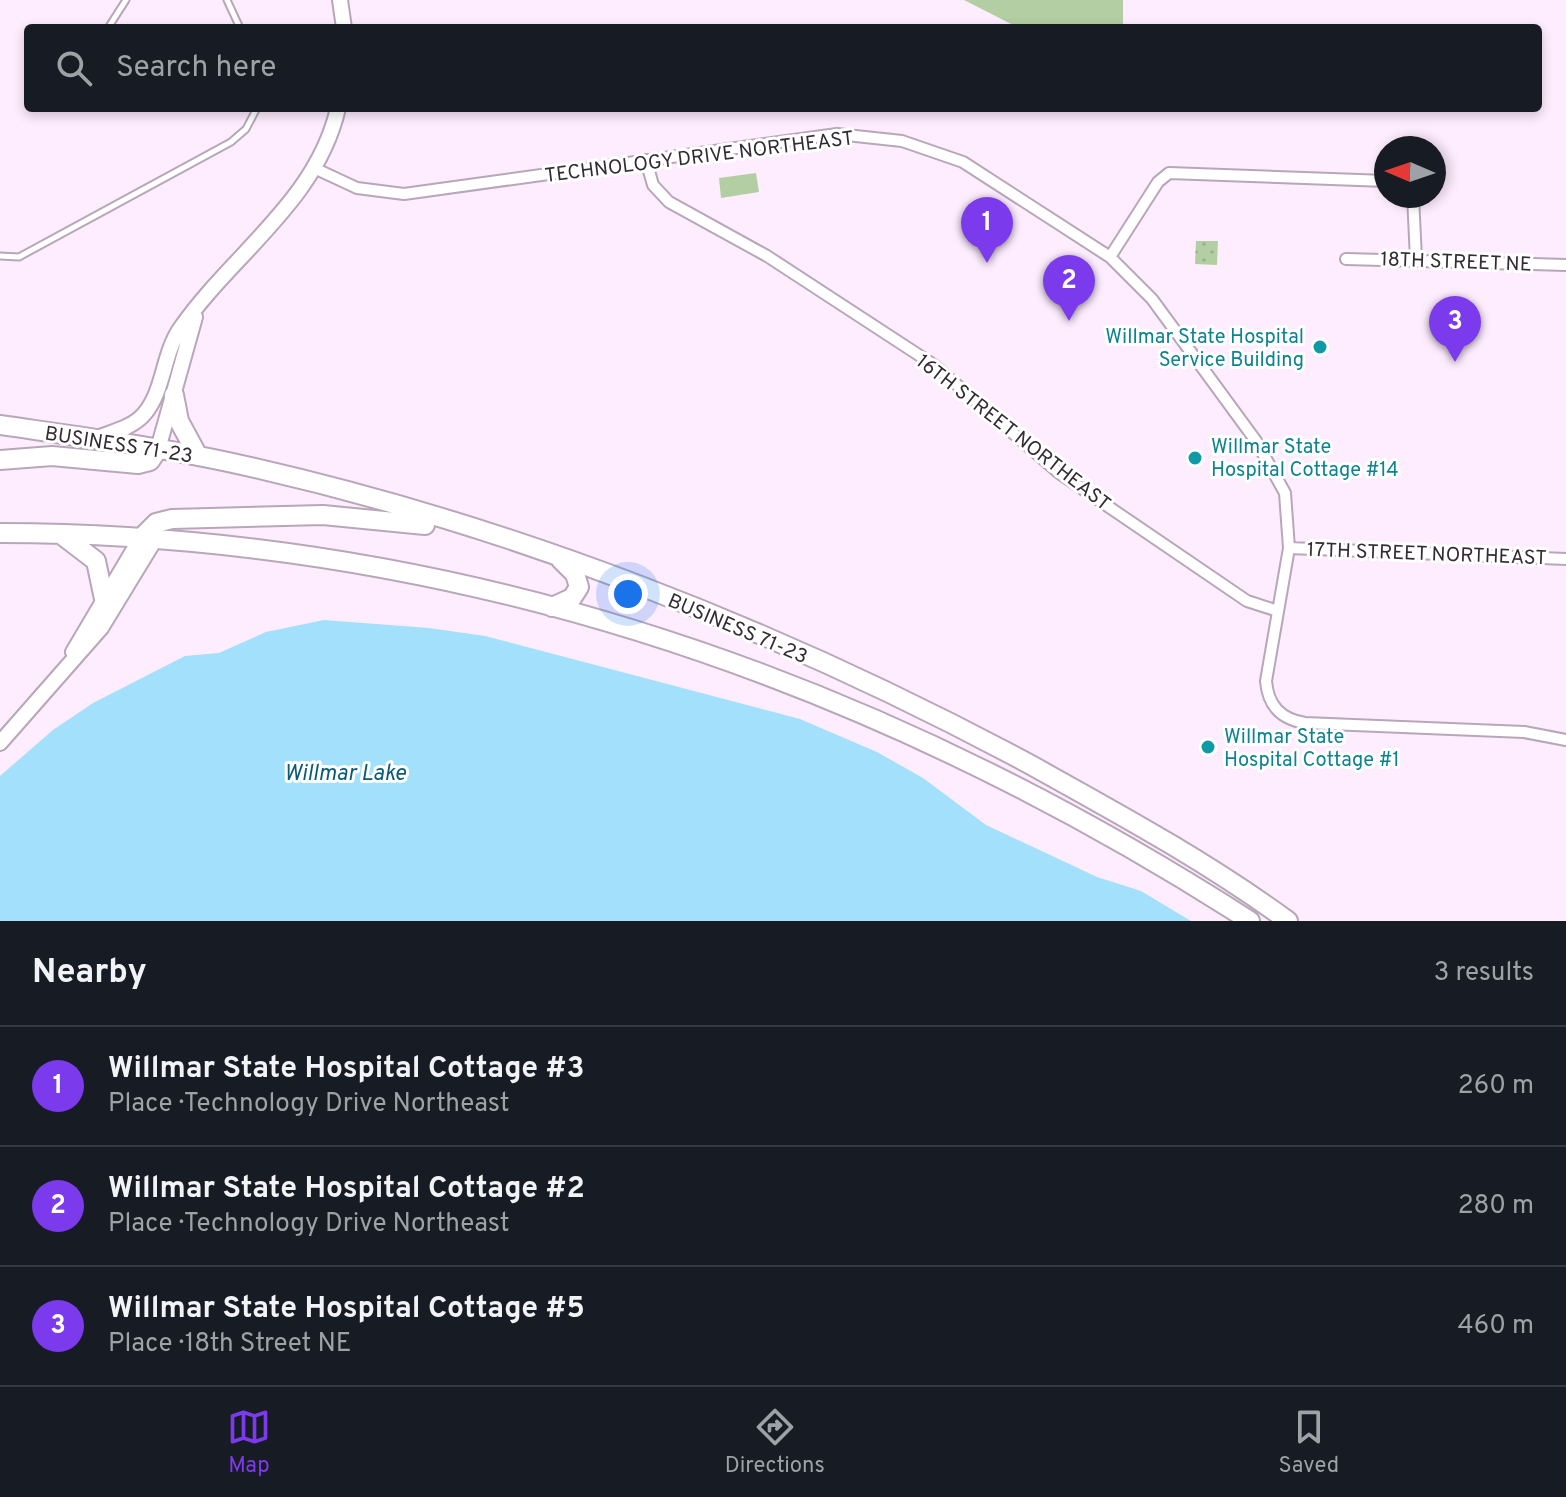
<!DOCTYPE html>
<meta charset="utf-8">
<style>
body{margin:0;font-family:Overpass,sans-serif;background:#20242c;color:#f1f3f6}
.compass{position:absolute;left:1374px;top:136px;width:72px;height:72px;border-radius:50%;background:#171b24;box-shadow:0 4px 12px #0003;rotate:272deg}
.you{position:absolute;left:628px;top:594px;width:28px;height:28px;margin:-20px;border:6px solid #fff;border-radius:50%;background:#1a73e8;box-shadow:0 0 0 12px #1a73e833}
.badge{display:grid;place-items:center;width:52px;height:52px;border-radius:50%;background:#7c3aed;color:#fff;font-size:26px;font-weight:700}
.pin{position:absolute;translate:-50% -66px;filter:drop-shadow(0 2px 4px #0008)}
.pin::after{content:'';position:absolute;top:42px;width:28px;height:24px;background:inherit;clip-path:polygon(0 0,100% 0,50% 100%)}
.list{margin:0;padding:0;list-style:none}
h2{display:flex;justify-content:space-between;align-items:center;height:104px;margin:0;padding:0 32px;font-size:34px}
h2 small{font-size:26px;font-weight:400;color:#9ea1a6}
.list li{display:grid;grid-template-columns:52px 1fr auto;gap:24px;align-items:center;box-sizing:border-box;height:120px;padding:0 32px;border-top:2px solid #363941}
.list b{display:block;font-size:30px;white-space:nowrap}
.list p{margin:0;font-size:26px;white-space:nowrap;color:#9ea1a6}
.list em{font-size:26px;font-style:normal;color:#9ea1a6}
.icon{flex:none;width:44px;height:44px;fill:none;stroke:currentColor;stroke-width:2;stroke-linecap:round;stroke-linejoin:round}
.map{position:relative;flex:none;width:1566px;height:921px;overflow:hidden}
.search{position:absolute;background:#171b24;box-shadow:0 4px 12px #0003;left:24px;right:24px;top:24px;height:88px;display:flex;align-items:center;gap:20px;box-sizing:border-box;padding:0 28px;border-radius:8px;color:#9ea1a6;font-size:30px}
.sheet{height:464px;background:#171b24}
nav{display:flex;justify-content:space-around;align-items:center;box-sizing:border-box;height:112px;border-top:2px solid #363941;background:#171b24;font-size:22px;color:#9ea1a6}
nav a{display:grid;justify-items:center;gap:4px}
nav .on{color:#7c3aed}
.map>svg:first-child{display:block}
.grass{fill:url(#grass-dots)}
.garden{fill:#b4cea3}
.water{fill:#a2e0fb}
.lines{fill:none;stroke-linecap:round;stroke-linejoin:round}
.lane-casing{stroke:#b7a7b8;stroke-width:9}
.street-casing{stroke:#b7a7b8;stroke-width:14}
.secondary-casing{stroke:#b7a7b8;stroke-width:18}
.highway-casing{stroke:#b7a7b8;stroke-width:22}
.lane{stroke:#fff;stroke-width:5}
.street{stroke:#fff;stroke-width:10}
.secondary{stroke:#fff;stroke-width:14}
.highway{stroke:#fff;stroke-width:18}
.culture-dot{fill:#0f9aa8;stroke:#fff;stroke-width:3}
.labels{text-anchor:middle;stroke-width:6;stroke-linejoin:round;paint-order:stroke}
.street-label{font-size:20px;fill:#332c33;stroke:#fff}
.culture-label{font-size:20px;fill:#0d838f;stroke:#fff;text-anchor:start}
.water-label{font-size:22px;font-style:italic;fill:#095c76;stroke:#fff}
</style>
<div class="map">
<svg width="1566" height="921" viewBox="0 0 1566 921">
<defs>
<pattern id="grass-dots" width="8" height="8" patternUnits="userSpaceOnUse" patternTransform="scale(2)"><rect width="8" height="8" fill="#b4cea3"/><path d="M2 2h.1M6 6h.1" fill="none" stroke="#9bb18d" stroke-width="1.8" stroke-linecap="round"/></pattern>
</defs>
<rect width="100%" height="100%" fill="#feecff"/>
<!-- grass -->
<path class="grass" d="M1196 241H1218L1217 265 1195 264Z"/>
<!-- garden -->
<path class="garden" d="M964 0H1123V26L1019 28Z
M756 173 759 192 721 198 719 178Z"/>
<!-- water -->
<path class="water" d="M324 620 429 628 485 636 800 719 877 752 923 778 986 825 1097 877 1141 891 1191 921H0V776L53 730 93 703 185 656 219 653 266 632Z"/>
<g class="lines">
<!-- lane casing -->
<g class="lane-casing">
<path id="lane" d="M227 0 240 28
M108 28 126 0
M0 256 19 257 231 142 246 129 257 108"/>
</g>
<!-- street casing -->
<g class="street-casing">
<path id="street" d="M646 160 653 185 669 202 767 256 934 365 1059 473 1247 601 1278 611
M314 168 357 188 404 194 837 134 902 141 963 162 1110 257 1152 299 1256 441 1285 493 1289 548 1266 681C1268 706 1281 719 1305 723L1524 732 1566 740
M1413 196 1416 259
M1110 257 1158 182 1169 173 1386 181
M1346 259 1566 265
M1289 548 1566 559"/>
</g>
<!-- secondary casing -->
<g class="secondary-casing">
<path id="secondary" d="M340 0 344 28
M97 438C113 432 134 427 145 413 164 390 163 354 180 329 232 254 317 201 338 108
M158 449 195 317
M73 652 140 539
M0 743 101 628 154 541"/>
</g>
<!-- highway casing -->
<g class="highway-casing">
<path id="highway" d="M174 395 179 421 198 456
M0 425C76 436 153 446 228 462 507 523 780 630 1031 765 1119 814 1206 861 1288 921
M0 460 52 456 138 464 150 461 158 449
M0 533C455 534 870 677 1250 921
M62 535 96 561 104 599
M140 539 156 523 172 519 323 515 425 525
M552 607 572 598 579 587 575 574 560 559"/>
</g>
<!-- lane -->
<use href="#lane" class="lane"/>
<!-- street -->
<use href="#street" class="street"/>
<!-- secondary -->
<use href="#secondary" class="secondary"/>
<!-- highway -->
<use href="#highway" class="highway"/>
</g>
<!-- markers -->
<g class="culture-dot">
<circle cx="1320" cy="347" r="8"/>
<circle cx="1195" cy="458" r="8"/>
<circle cx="1208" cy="747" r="8"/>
</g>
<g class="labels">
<!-- street labels -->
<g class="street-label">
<text transform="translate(699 156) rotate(-7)" y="7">TECHNOLOGY DRIVE NORTHEAST</text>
<text transform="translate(1456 261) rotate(2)" y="7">18TH STREET NE</text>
<text transform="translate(1014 432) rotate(38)" y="7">16TH STREET NORTHEAST</text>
<text transform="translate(119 444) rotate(9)" y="7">BUSINESS 71-23</text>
<text transform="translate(1427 553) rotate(2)" y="7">17TH STREET NORTHEAST</text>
<text transform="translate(738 628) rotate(23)" y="7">BUSINESS 71-23</text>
</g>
<!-- culture labels -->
<g class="culture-label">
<text x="1304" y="343" text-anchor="end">Willmar State Hospital<tspan x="1304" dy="23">Service Building</tspan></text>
<text x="1211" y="453">Willmar State<tspan x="1211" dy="23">Hospital Cottage #14</tspan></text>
<text x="1224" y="743">Willmar State<tspan x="1224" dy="23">Hospital Cottage #1</tspan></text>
</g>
<!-- water labels -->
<g class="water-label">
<text x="345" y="780">Willmar Lake</text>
</g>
</g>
</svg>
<svg class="compass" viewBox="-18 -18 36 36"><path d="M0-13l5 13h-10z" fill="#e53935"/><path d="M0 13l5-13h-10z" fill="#9ea1a6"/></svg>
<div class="you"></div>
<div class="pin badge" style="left:987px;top:263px">1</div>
<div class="pin badge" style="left:1069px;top:321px">2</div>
<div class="pin badge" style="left:1455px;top:362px">3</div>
<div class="search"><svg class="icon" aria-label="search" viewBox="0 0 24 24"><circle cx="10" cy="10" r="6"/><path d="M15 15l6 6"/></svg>Search here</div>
</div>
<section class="sheet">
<h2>Nearby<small>3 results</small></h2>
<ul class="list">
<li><span class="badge">1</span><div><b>Willmar State Hospital Cottage #3</b><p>Place · Technology Drive Northeast</p></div><em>260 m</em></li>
<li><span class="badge">2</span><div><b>Willmar State Hospital Cottage #2</b><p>Place · Technology Drive Northeast</p></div><em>280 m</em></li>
<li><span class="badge">3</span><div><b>Willmar State Hospital Cottage #5</b><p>Place · 18th Street NE</p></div><em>460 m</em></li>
</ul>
</section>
<nav>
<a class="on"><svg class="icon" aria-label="map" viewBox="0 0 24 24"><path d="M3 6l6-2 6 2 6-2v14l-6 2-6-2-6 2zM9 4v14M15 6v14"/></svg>Map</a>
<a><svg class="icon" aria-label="directions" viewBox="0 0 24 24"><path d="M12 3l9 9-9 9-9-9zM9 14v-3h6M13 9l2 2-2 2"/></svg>Directions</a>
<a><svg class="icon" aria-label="saved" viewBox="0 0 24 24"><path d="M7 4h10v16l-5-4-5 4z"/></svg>Saved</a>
</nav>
